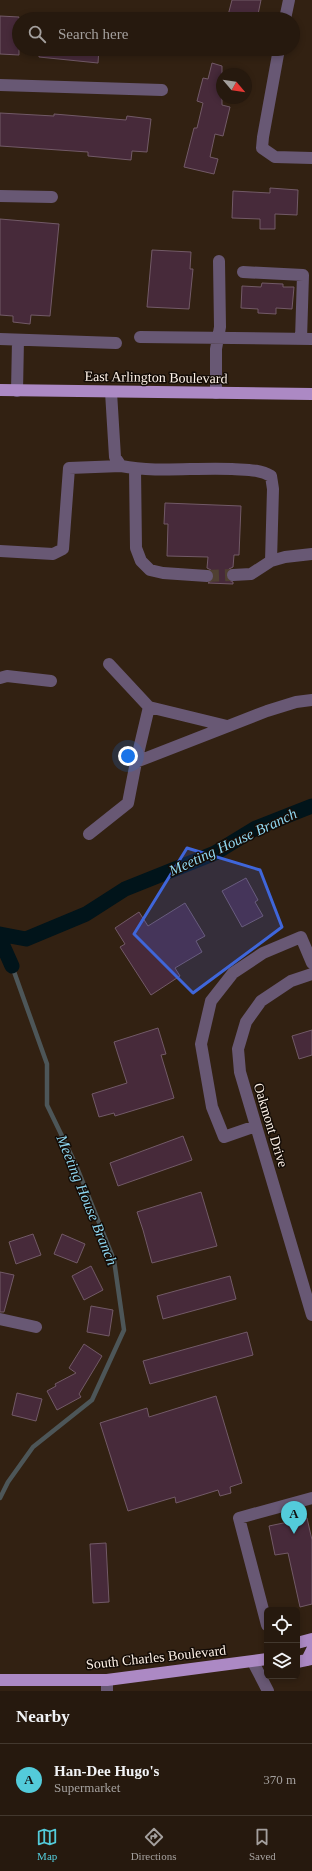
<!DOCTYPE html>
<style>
body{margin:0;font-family:Georgia,serif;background:#2e2217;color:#f1f3f6}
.controls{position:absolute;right:12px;bottom:12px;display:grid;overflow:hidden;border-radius:6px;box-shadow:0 2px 6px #0003}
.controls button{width:36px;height:36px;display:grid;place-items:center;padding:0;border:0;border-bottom:1px solid #42382e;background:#26190e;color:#f1f3f6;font:20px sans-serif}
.compass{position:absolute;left:216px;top:68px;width:36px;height:36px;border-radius:50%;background:#26190e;box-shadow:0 2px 6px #0003;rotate:119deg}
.you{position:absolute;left:128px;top:756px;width:14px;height:14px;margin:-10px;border:3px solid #fff;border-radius:50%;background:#1a73e8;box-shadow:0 0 0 6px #1a73e833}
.badge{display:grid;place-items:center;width:26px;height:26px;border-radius:50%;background:#53cbda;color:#111;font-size:13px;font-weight:700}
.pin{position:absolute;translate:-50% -33px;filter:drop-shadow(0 1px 2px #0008)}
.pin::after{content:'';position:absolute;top:21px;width:14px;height:12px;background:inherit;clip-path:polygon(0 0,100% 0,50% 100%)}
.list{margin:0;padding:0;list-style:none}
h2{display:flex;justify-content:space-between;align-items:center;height:52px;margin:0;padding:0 16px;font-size:17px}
h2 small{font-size:13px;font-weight:400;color:#a4a09e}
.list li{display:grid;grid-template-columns:26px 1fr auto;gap:12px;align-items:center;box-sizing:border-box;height:72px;padding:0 16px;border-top:1px solid #42382e}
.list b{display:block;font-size:15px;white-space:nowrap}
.list p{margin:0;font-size:13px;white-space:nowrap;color:#a4a09e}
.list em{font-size:13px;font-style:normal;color:#a4a09e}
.icon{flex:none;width:22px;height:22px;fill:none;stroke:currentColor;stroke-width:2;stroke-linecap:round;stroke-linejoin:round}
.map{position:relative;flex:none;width:312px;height:1691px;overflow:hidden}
.search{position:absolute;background:#26190e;box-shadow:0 2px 6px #0003;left:12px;right:12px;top:12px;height:44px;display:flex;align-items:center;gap:10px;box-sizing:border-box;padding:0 14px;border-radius:22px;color:#a4a09e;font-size:15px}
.sheet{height:124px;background:#26190e}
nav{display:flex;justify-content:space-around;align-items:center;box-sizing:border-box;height:56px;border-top:1px solid #42382e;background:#26190e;font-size:11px;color:#a4a09e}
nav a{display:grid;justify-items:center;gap:2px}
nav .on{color:#53cbda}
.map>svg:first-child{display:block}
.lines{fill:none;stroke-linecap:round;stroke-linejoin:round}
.stream{stroke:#4d5658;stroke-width:4.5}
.canal{stroke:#01141a;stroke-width:15}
.building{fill:#472a3a;stroke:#725a67}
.minor-tunnel{stroke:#504032;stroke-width:12;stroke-dasharray:12 6;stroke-linecap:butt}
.minor{stroke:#685874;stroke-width:12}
.major{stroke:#ac89c4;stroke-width:12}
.marked{fill:#3f66da;fill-opacity:0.2;stroke:#3f66da;stroke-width:3;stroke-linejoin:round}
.labels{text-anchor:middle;stroke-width:3;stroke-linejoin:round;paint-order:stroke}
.street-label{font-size:14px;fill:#fdf1e7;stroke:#140c06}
.water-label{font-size:15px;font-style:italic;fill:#8fd7f1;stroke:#140c06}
</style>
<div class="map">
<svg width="312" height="1691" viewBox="0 0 312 1691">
<rect width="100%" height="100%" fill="#322112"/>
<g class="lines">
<!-- stream -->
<path class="stream" d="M0 1498 8 1482 33 1447 92 1400 124 1330 114 1260 76 1165 47 1105V1064L12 966"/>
<!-- canal -->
<path class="canal" d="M0 934 26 939 86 914 125 889 215 853 256 828 312 806
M0 939 12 966"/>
</g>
<!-- building -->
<path class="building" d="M232 0H261L257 19H227Z
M0 16 19 17V55L0 54Z
M39 49H99L98 63 39 57Z
M212 63 222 66V105L230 107 223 136 215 134 210 157 218 159 214 174 184 167 194 128H197L203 103 197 101 203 78 208 79Z
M0 113 54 116V114L126 120 127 116 151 119 147 152 132 151 131 160 88 156V152L0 146Z
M270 188 298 190 297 215 275 214V229H260V219L232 218 233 191 270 193Z
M0 219 59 224 50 316 31 315 30 324 13 322V316L0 315Z
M152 250 191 252 190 269H193L189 309 147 307Z
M262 283 283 284V287H294L292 309 276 308V314L258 313V309L241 308 242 286 261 287Z
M165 503 241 506 239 555H234L233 567 229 569 226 575 227 579 233 582V584L208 583 213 580 214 576 211 570 207 568 208 557 167 556 168 524H164Z
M246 878 258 900 255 902 263 916 242 927 222 891Z
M185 903 205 936 196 941 202 952 175 968 180 976 151 995 120 947 125 944 115 928 139 912 148 926Z
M158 1028 166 1054 161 1055 174 1098 115 1116 114 1113 99 1117 92 1094 127 1083 114 1042Z
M312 1030V1055L299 1059 292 1036Z
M183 1136 192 1160 118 1186 110 1163Z
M201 1192 217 1246 152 1263 143 1230 137 1212Z
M33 1234 41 1255 16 1264 9 1242Z
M62 1234 85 1244 77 1263 54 1254Z
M91 1266 103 1290 84 1300 72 1276Z
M0 1272 14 1275 4 1312H0Z
M230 1276 236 1299 163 1319 157 1296Z
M91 1306 113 1310 109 1336 87 1332Z
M247 1332 253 1355 150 1384 143 1361Z
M84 1344 102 1356 79 1394 81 1397 57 1410 47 1391 56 1386 55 1384 76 1373 69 1368Z
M17 1393 42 1399 36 1421 12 1415Z
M216 1396 242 1483 230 1487 231 1493 220 1496 218 1490 176 1503 175 1497 128 1511 100 1423 147 1408 149 1417Z
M307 1518 312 1540V1604L300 1607 288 1553 275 1555 269 1526Z
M106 1543 109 1602 93 1603 90 1544Z"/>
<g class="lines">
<!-- minor-tunnel -->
<path class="minor-tunnel" d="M207 576 233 575"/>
<!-- minor -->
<path class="minor" d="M285 19 289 0
M279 49 263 137 262 148 275 157 312 158
M0 85 162 90
M0 196 52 197
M243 272 303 275 301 339
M140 337 312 339
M0 339 116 343
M17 391 18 340
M111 392 115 457 121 466C157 473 196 467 232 469 246 470 259 469 271 476L273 489 271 561 285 557 312 554
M216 393V349L220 327 219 261
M135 469 136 548 141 561 150 570 163 573 207 576
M0 551 53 554 63 549 69 468 121 466
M233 575 251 574 271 561
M109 664 149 707
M0 678 7 676 51 681
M227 726 149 707 136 762 267 711 296 702 312 700
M89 834 128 803 136 762
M312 974 291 981 261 1001 246 1022 238 1049 240 1072 312 1315
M256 1126 224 1137 212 1107 201 1044 211 1001 233 973 263 953 301 937 312 963
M0 1319 36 1327
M267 1625 239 1518 312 1498
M253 1662 268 1691
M107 1680V1691"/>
<!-- major -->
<path class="major" d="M0 390 312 394
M297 1643 312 1639
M307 1660 312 1650
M297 1662 312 1659
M0 1680H107L267 1659"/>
</g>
<!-- marked area -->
<path class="marked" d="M187 848 260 870 282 927 193 993 134 934Z"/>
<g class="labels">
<!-- street labels -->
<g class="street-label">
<text transform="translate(156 377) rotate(1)" y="5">East Arlington Boulevard</text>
<text transform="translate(271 1125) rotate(73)" y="5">Oakmont Drive</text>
<text transform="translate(156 1657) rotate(-6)" y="5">South Charles Boulevard</text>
</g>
<!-- water labels -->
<g class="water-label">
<text transform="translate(233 842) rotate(-25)" y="5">Meeting House Branch</text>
<text transform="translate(87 1200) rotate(68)" y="5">Meeting House Branch</text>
</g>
</g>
</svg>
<div class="controls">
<button><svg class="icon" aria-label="locate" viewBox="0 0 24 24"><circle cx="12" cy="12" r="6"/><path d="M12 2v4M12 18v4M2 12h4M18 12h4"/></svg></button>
<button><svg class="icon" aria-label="layers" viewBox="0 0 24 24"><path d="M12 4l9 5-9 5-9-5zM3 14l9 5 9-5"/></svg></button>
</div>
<svg class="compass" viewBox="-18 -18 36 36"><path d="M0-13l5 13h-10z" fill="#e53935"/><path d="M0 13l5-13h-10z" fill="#a4a09e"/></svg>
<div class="you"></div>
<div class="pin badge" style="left:294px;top:1534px">A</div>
<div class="search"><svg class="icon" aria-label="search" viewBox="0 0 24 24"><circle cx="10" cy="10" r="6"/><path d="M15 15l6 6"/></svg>Search here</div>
</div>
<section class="sheet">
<h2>Nearby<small></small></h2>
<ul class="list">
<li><span class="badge">A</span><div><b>Han-Dee Hugo's</b><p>Supermarket</p></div><em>370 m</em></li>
</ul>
</section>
<nav>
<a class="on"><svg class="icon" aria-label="map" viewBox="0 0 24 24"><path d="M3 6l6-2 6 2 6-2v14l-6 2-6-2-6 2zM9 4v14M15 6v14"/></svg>Map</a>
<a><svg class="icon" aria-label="directions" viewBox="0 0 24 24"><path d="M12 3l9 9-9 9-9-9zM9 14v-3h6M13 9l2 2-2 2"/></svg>Directions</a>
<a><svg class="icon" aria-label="saved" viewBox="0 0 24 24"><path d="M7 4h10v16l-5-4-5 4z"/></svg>Saved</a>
</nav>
